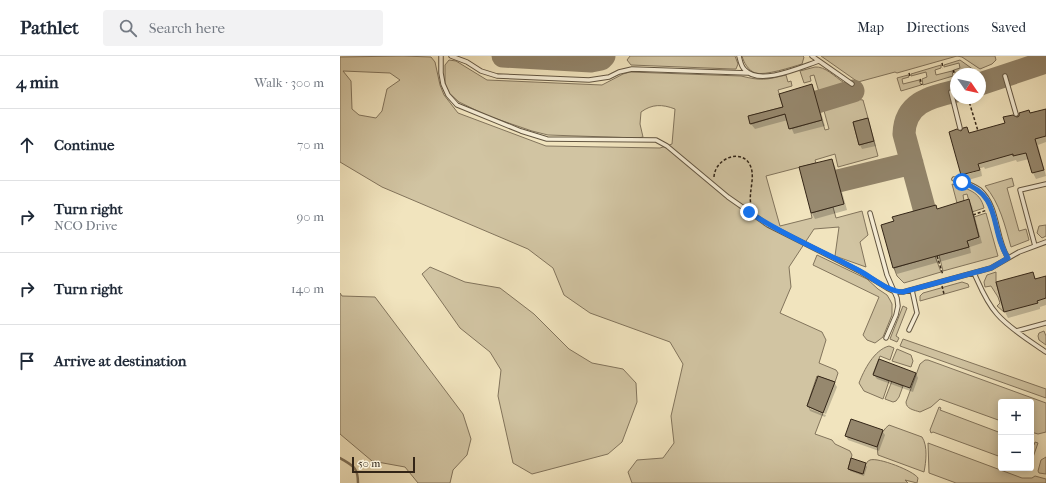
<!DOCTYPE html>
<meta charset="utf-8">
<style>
body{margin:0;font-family:"IM FELL French Canon",serif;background:#f2f2f3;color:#1f2937}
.controls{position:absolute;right:12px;bottom:12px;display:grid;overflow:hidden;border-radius:4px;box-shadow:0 2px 10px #0003}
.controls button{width:36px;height:36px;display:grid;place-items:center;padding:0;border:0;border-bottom:1px solid #e0e1e3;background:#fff;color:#1f2937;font:20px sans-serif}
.compass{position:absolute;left:610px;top:12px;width:36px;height:36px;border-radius:50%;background:#fff;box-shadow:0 2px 10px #0003;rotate:124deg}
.scale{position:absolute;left:12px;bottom:10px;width:63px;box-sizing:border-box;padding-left:4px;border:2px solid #332517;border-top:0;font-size:11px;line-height:14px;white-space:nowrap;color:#332517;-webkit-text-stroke:3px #f6edd5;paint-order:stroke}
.stop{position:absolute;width:12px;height:12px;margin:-9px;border:3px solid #1a73e8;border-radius:50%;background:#fff}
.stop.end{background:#1a73e8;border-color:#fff;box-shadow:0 1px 4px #0008}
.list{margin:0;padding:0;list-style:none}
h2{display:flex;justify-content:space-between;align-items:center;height:52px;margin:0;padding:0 16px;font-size:17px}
h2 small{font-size:13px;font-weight:400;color:#747a83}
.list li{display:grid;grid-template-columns:26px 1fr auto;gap:12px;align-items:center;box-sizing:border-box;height:72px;padding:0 16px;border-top:1px solid #e0e1e3}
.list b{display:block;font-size:15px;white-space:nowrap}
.list p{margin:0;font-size:13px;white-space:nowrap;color:#747a83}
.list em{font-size:13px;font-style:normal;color:#747a83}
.icon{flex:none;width:22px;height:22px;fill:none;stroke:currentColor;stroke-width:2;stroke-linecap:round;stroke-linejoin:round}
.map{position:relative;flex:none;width:706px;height:427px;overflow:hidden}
header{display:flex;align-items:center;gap:24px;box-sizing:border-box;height:56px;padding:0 20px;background:#fff;border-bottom:1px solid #e0e1e3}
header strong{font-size:19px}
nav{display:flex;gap:22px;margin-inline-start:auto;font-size:14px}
.search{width:280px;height:36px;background:#f2f2f3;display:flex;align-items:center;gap:10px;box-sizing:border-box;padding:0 14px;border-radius:4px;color:#747a83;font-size:15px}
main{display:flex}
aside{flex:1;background:#fff}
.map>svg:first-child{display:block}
.green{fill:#d1c4a2;stroke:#82745c;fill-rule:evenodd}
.shadow{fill:#0003}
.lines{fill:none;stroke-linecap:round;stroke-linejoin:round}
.stream{stroke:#7e7159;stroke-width:2.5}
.taxiway{stroke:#92846a;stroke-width:23}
.building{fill:#96886e;stroke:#332517}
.service-casing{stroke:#625541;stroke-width:5.5}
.path{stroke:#332517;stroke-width:1.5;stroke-dasharray:3 2;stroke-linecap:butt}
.service{stroke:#f6edd5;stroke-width:3.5}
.route{stroke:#1a73e8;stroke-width:5}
</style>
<header>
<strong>Pathlet</strong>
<div class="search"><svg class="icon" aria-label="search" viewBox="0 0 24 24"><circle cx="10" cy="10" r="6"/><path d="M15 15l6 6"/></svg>Search here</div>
<nav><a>Map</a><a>Directions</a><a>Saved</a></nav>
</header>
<main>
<aside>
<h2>4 min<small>Walk · 300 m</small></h2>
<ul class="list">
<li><svg class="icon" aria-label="ahead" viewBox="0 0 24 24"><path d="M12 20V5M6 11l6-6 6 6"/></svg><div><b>Continue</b></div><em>70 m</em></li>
<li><svg class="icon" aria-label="right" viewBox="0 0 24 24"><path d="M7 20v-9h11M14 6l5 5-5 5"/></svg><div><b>Turn right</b><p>NCO Drive</p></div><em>90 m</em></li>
<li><svg class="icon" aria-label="right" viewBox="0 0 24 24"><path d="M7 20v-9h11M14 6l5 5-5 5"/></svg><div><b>Turn right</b></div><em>140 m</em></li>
<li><svg class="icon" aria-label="arrive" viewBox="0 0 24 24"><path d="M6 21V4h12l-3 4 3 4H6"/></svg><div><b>Arrive at destination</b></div></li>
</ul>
</aside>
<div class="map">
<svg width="706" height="427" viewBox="0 0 706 427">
<rect width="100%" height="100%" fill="#f1e4be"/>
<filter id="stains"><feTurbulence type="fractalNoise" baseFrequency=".005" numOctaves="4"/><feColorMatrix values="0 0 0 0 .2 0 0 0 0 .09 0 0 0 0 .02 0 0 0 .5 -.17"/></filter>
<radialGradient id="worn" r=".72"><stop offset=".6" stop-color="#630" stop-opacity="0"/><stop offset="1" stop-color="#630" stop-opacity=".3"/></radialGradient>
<!-- green -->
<path class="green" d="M63 0 91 1 95 6 100 29 104 39 118 57 206 90 320 92 332 88 335 53C322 48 312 48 301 56L300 68 303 81 298 82 208 79 192 75 148 60 119 46 107 35 105 29V9L109 4 116 5 147 24 262 29 283 18 290 16 401 20C422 25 425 24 446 19L448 26 451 25 452 30 438 34 443 51 409 60 411 68 445 58 450 73 482 64 485 74 489 73 483 51 515 43 523 44 528 62 513 66 519 89 534 85 538 100 498 111 495 98 475 104 476 107 426 120 440 170 472 162 471 157 493 151 496 162 522 155 528 179 520 186 526 211 495 200 499 171 474 173 449 211 451 231 440 257 482 276 486 284 479 307 496 314 498 317 495 326 477 320 467 350 483 357 475 378 492 384 495 388 510 395 512 399 508 413 522 418C524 413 525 406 530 404 538 401 574 415 578 422L577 427 565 424 568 427H292L288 416 297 404 323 402 334 387 331 360 343 308 330 286 250 257 224 239 213 212 188 193 42 131 0 106V1ZM3 15 50 17 60 24 47 33 42 55 36 62 19 59 12 53 11 25Z
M290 0H395L398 8 396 13H392L291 9 287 4Z
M402 0H463L464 1 462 8C452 11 425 20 415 17 408 14 404 7 402 0Z
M481 0H655L656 4 652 8 640 13 622 1 617 0 557 17 555 16 518 26Z
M620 4 634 14 616 18V19L614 14 620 12 619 7 604 11V9Z
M601 9V12L595 14 596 19 612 15 613 20 583 29 582 23 587 21 586 16 571 20V18Z
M475 11C485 10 495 21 503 26L505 29 479 36 474 19 470 20 471 25 464 27 460 15Z
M568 19 569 21 562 23 563 28 579 24 581 29 561 35 557 22Z
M672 122 674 130 667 132 679 175 686 173 689 184 671 191C665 170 660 147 645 130Z
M612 128C627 133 640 135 644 152L632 156 627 138 623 139 624 145 617 147Z
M646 157 658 200 603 215 599 199 629 191 627 185 639 181 634 161Z
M706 169V180L702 182 697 177 699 170Z
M477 199 527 223 538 233 547 239 550 244 552 248V259L543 281 535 287 527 284 523 279 539 241 473 209Z
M595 200 601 216 564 227 557 220 554 212Z
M90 211 125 226 160 232 194 258 229 293 252 307 283 313 296 327 297 346 282 386 268 398 192 418 173 407 158 340 161 314 150 296 120 272 82 218Z
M656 216V226L664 256 657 250 660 247 658 241 651 230 645 231 644 226 647 219Z
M622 226 628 228 629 231 580 245V240L583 237Z
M0 237 2 240 35 241 123 358 131 383 127 399 113 414 110 427H78L65 411 32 405 0 378Z
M563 250 567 252 556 280 559 282 557 286 550 283Z
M704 275 706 280V289L699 284 698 280 699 277Z
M563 283 706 333V342L560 290Z
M549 290 554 292 550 304 540 300 533 318 549 325 543 343 524 335 519 327C524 314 534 294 549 290Z
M557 293 571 299 573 305 571 311 552 305Z
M585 304H588L706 347V376L698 378 691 376V346H661V365L600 343 591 351 580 356C574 354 566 353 566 346L580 308Z
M552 325 563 330 559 341 556 345 553 346 545 343Z
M599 351 601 352 600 354 661 377V401L593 376 591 377 590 374Z
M549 369 582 381C588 390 586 406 584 416L538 399C536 388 540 376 549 369Z
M695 386 698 387 691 407V388L694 389Z
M588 387 682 422H692L695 420 706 423V427H616L589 417Z
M706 401V418L699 417 698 415 701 404Z"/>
<!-- shadow -->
<path class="shadow" d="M472 29 475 35 485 70 454 78 448 64 415 73 411 68 444 51Z
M706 54V86L698 89 706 120 696 123 693 117 689 103 677 106 676 104 645 113 644 111 622 119 610 76H622L626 72 630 78 666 68 676 62Z
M528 63 530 68 536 90 522 93 520 89Z
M492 104 495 110 507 154 475 163 472 157 460 112Z
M641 114 642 120 625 125 622 120Z
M629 145 632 150 642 187 630 191 631 197 557 218 554 212 542 169 595 150 597 153Z
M693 218 696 223 706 221V249L700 251V253L668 262 665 256 657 227Z
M576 317 578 322 573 336 537 323 534 319Z
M478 321 494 326 497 331 486 358 470 351V353L486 359 485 361 470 355 468 350Z
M542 375 545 379 539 395 508 384 506 380Z
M525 408 527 411 524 420 510 415 509 413Z"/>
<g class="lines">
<!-- stream -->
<path class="stream" d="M0 402C13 410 18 411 18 427"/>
<!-- taxiway -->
<path class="taxiway" d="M163 0 251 5 261 3 264 0
M640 28 706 6
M477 46 513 35
M498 125 572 107
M584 152 564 78C565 46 591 41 616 35"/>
</g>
<!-- building -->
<path class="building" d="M472 28 482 64 449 73 445 58 410 68 408 60 443 51 439 38Z
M706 53V80L695 83 704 114 692 117 686 97 673 100V98L638 108 640 114 621 119 609 76 617 73 621 75 623 72 627 71 629 77 665 67 663 61 673 59 677 61 679 60V57L689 54 690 57Z
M528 62 534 85 519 89 513 66Z
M492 103 504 148 471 157 459 111Z
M629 143 639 181 627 185 629 191 553 212 541 169 554 165 552 161 596 149 597 153Z
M693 216 695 223 706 220V242L697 245 698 247 664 256 656 226Z
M539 303 576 317 570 332 533 319Z
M478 320 495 326 483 357 467 350Z
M511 363 543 374 537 391 505 380Z
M511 402 526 407 523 418 508 413Z"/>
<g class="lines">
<!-- service casing -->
<g class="service-casing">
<path id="service" d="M101 0V17L103 28 108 39 117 49 181 75 207 83 316 84 327 90 388 141 428 169 519 215 547 232 555 236H563L651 212 679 196 706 186
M111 0 127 6 141 15 157 20 249 24 269 21 279 16 292 13 408 17
M399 0C400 4 401 11 405 14 420 30 461 11 479 5
M472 0 512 28
M665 20 676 58
M611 36 620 72
M614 123C623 126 632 128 640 134 659 151 655 182 668 202
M530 157 547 219 557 242 558 250 556 259 546 282
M695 190 680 134 706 128
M634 217C640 230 646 246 657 258 670 273 690 285 706 296
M569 274 577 257 572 234
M676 275 706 267"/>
</g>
<!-- path -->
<path class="path" d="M602 7 603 12
M613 14 615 20
M569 17 570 21
M580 23 582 29
M628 42 638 75
M374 121C375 102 402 92 410 109 416 121 408 136 411 149
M633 159 647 154
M597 200 603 219
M602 230 604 238"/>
<!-- service -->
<use href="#service" class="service"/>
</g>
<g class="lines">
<!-- route -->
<path class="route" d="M409 156C444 180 483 195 520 215 533 222 547 235 563 236L651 212 668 202C649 173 663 140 622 126"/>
</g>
<rect width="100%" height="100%" filter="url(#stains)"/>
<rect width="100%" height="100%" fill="url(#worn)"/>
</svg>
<div class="controls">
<button>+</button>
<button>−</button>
</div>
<svg class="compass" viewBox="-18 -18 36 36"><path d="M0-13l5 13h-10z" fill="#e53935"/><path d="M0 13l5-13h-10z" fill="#747a83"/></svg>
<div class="scale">50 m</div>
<div class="stop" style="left:622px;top:126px"></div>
<div class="stop end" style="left:409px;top:156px"></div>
</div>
</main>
